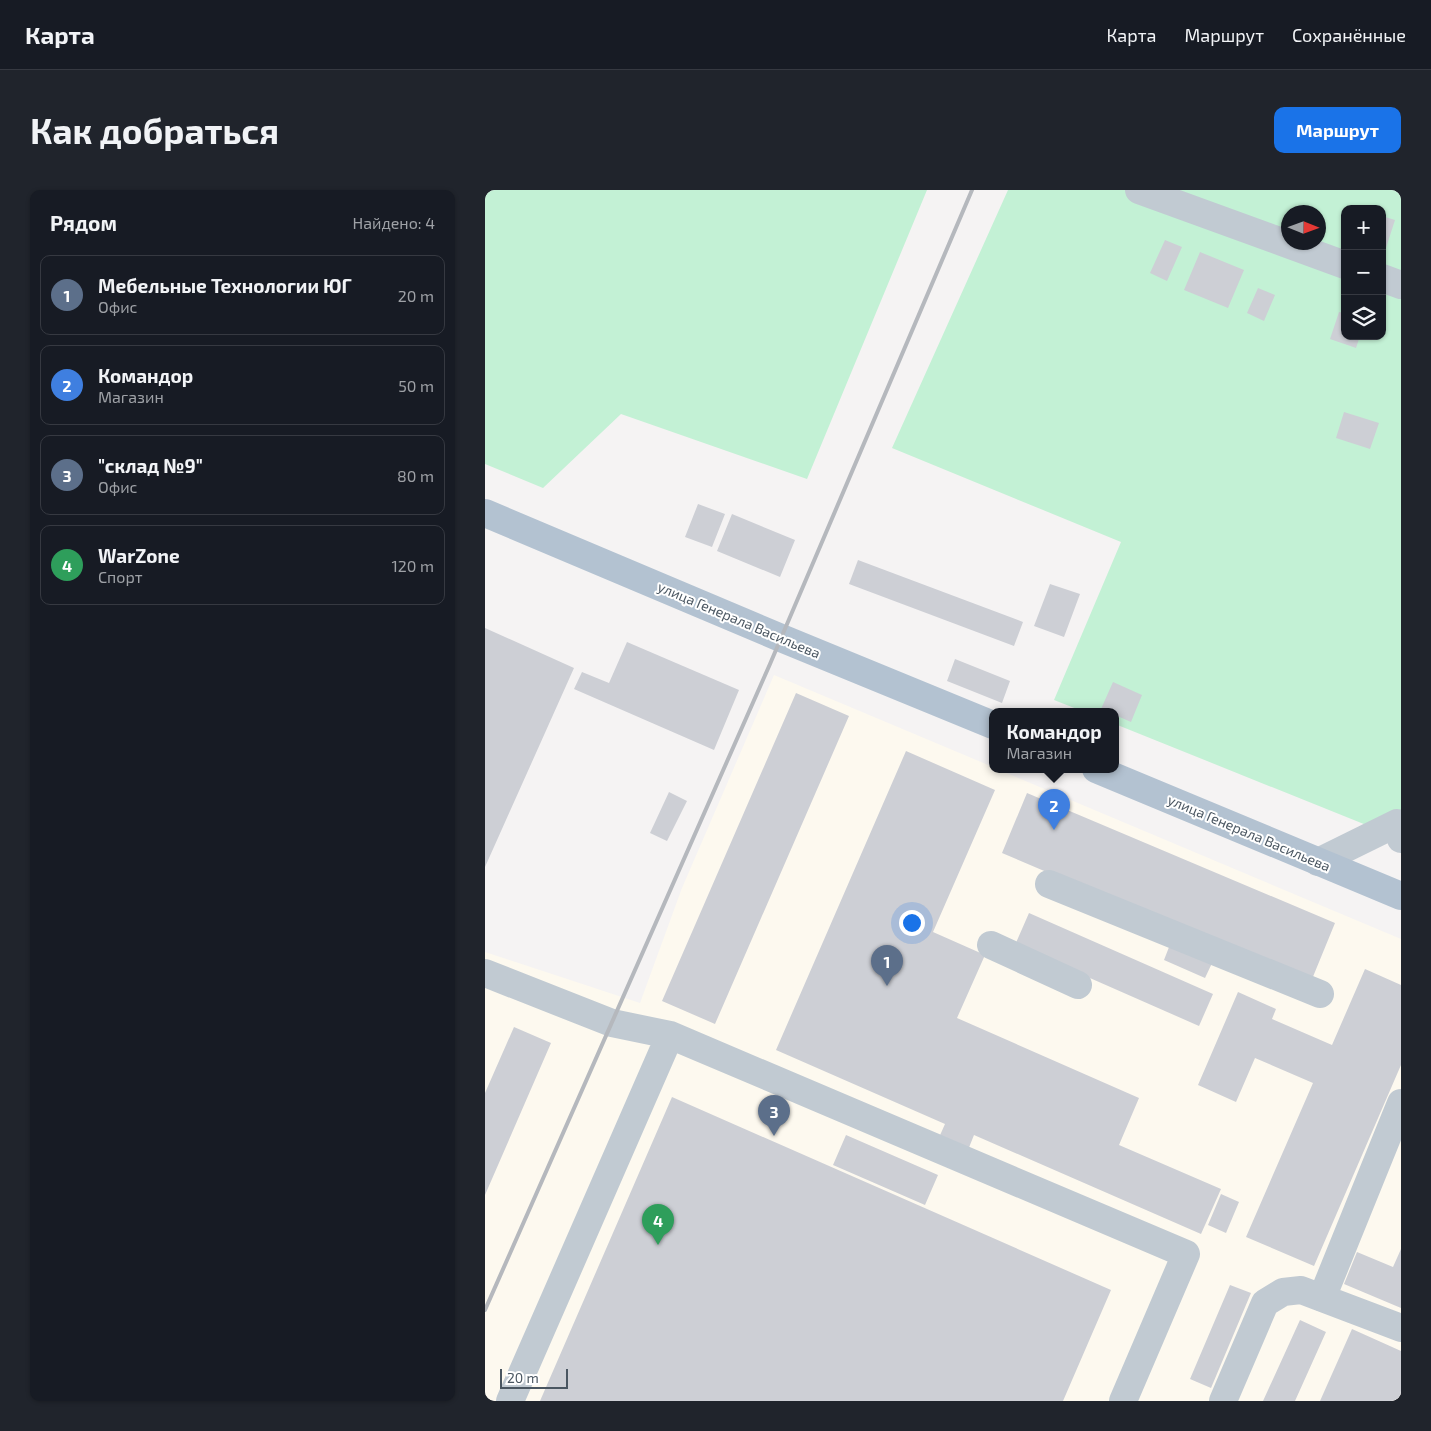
<!DOCTYPE html>
<html lang="ru">
<meta charset="utf-8">
<style>
body{margin:0;font-family:"Exo 2",sans-serif;background:#20242c;color:#f1f3f6}
.controls{position:absolute;right:15px;top:15px;display:grid;overflow:hidden;border-radius:10px;box-shadow:0 1px 4px #0004}
.controls button{width:45px;height:45px;display:grid;place-items:center;padding:0;border:0;border-bottom:1px solid #363941;background:#171b24;color:#f1f3f6;font:25px sans-serif}
.compass{position:absolute;left:796px;top:15px;width:45px;height:45px;border-radius:50%;background:#171b24;box-shadow:0 1px 4px #0004;rotate:91deg}
.scale{position:absolute;left:15px;bottom:12px;width:68px;box-sizing:border-box;padding-left:5px;border:2px solid #4a5661;border-top:0;font-size:14px;line-height:18px;white-space:nowrap;color:#4a5661;-webkit-text-stroke:4px #fff;paint-order:stroke}
.you{position:absolute;left:426px;top:732px;width:18px;height:18px;margin:-12px;border:4px solid #fff;border-radius:50%;background:#1a73e8;box-shadow:0 0 0 8px #1a73e833}
.badge{display:grid;place-items:center;width:32px;height:32px;border-radius:50%;background:#1a73e8;color:#fff;font-size:16px;font-weight:700}
.pin{position:absolute;translate:-50% -41px;filter:drop-shadow(0 1px 2px #0008)}
.pin::after{content:'';position:absolute;top:26px;width:18px;height:15px;background:inherit;clip-path:polygon(0 0,100% 0,50% 100%)}
.popup{position:absolute;left:504px;top:518px;width:130px;height:65px;box-sizing:border-box;display:grid;place-content:center;border-radius:10px;background:#171b24;filter:drop-shadow(0 1px 4px #0005);font-size:16px;white-space:nowrap;color:#9ea1a6}
.popup b{font-size:19px;color:#f1f3f6}
.popup::after{content:'';position:absolute;left:50%;top:100%;margin-left:-10px;border:10px solid transparent;border-top-color:#171b24}
.list{margin:0;padding:0;list-style:none}
h2{display:flex;justify-content:space-between;align-items:center;height:65px;margin:0;padding:0 20px;font-size:21px}
h2 small{font-size:16px;font-weight:400;color:#9ea1a6}
.list li{display:grid;grid-template-columns:32px 1fr auto;gap:15px;align-items:center;box-sizing:border-box;height:80px;margin:0 10px 10px;padding:0 10px;border:1px solid #363941;border-radius:10px}
.list b{display:block;font-size:19px;white-space:nowrap}
.list p{margin:0;font-size:16px;white-space:nowrap;color:#9ea1a6}
.list em{font-size:16px;font-style:normal;color:#9ea1a6}
.icon{flex:none;width:28px;height:28px;fill:none;stroke:currentColor;stroke-width:2;stroke-linecap:round;stroke-linejoin:round}
.map{position:relative;flex:none;width:916px;height:1211px;overflow:hidden;border-radius:10px}
header{display:flex;align-items:center;gap:30px;box-sizing:border-box;height:70px;padding:0 25px;background:#171b24;border-bottom:1px solid #363941}
header strong{font-size:24px}
nav{display:flex;gap:28px;margin-inline-start:auto;font-size:18px}
.intro{display:flex;align-items:center;justify-content:space-between;box-sizing:border-box;height:120px;padding:0 30px}
h1{margin:0;font-size:35px}
.button{padding:12px 22px;border-radius:10px;background:#1a73e8;color:#fff;font-size:18px;font-weight:700}
main{display:flex;gap:30px;padding:0 30px}
aside{flex:1;background:#171b24;border-radius:10px;box-shadow:0 1px 4px #0004}
.map>svg:first-child{display:block}
.commercial{fill:#fdf9ef}
.green{fill:#c3f1d5;fill-rule:evenodd}
.building{fill:#cdcfd5}
.lines{fill:none;stroke-linecap:round;stroke-linejoin:round}
.minor{stroke:#c1cad2;stroke-width:28}
.major{stroke:#b3c2d1;stroke-width:28}
.rail{stroke:#b5b8bd;stroke-width:4}
.labels{text-anchor:middle;stroke-width:4;stroke-linejoin:round;paint-order:stroke}
.street-label{font-size:14px;fill:#4a5661;stroke:#fff}
</style>
<header>
<strong>Карта</strong>
<nav><a>Карта</a><a>Маршрут</a><a>Сохранённые</a></nav>
</header>
<div class="intro"><h1>Как добраться</h1><a class="button">Маршрут</a></div>
<main>
<aside>
<h2>Рядом<small>Найдено: 4</small></h2>
<ul class="list">
<li><span class="badge" style="background:#5c6f8a">1</span><div><b>Мебельные Технологии ЮГ</b><p>Офис</p></div><em>20 m</em></li>
<li><span class="badge" style="background:#3f7fe0">2</span><div><b>Командор</b><p>Магазин</p></div><em>50 m</em></li>
<li><span class="badge" style="background:#5c6f8a">3</span><div><b>&quot;склад №9&quot;</b><p>Офис</p></div><em>80 m</em></li>
<li><span class="badge" style="background:#2e9e5b">4</span><div><b>WarZone</b><p>Спорт</p></div><em>120 m</em></li>
</ul>
</aside>
<div class="map">
<svg width="916" height="1211" viewBox="0 0 916 1211">
<rect width="100%" height="100%" fill="#f5f3f3"/>
<!-- commercial -->
<path class="commercial" d="M289 485 508 577V579H512L916 749V1211H0V762L155 813 197 698Z"/>
<!-- green -->
<path class="green" d="M0 0H442L322 289 136 224 58 298 0 274Z
M523 0H916V649L630 534V521H597L569 510 636 352 407 258ZM860 19H897V146H860ZM804 22H834V52H804Z"/>
<!-- building -->
<path class="building" d="M897 26 910 30 900 61 897 60Z
M680 50 697 57 682 91 665 83Z
M715 62 759 80 743 118 699 100Z
M773 98 790 105 779 131 762 123Z
M854 122 860 123V146H875L871 158 845 149Z
M859 222 894 233 885 259 851 248Z
M213 314 240 324 227 357 200 347Z
M247 324 310 350 295 387 232 361Z
M373 370 538 432 529 456 364 394Z
M565 394 595 404 579 447 549 436Z
M0 438 89 478 0 677Z
M142 452 254 500 229 560 89 499 97 482 124 493Z
M470 469 525 491 517 513 462 491Z
M628 492 657 505 646 532 630 525V521H621L616 519Z
M311 503 364 526 230 834 177 811Z
M421 561 510 600 448 742 500 765 472 828 654 908 634 955 736 999 716 1044 489 945 481 965 452 952 460 934 291 860Z
M184 602 202 611 182 651 165 643Z
M542 603 850 733 825 794 517 663Z
M544 723 728 804 714 836 530 755Z
M686 752 728 771 720 788 679 770Z
M880 779 916 795V875L829 1076 761 1047 828 893 770 868 751 912 713 895 753 802 791 819 787 829 847 855Z
M29 837 66 853 0 1005V903Z
M187 907 626 1100 578 1211H55Z
M361 945 453 985 440 1015 348 975Z
M736 1004 754 1012 741 1043 723 1035Z
M916 1059V1118L859 1094 872 1062 908 1077Z
M745 1095 766 1103 726 1198 705 1189Z
M815 1130 841 1142 810 1211H778Z
M867 1139 916 1161V1211H835Z"/>
<g class="lines">
<!-- minor -->
<path class="minor" d="M654 0 860 75
M897 88 916 95
M833 672 912 633 916 649
M564 694 835 804
M506 755 593 795
M0 783 127 833 185 845 701 1064 638 1211
M916 913 837 1108 916 1138
M25 1211 185 845
M738 1211 780 1113 798 1102 816 1100 837 1108"/>
<!-- major -->
<path class="major" d="M0 323 296 448 508 535
M611 579 916 706"/>
<!-- rail -->
<path class="rail" d="M0 1120 285 474 487 0"/>
</g>
<g class="labels">
<!-- street labels -->
<g class="street-label">
<text transform="translate(254 430) rotate(23)" y="5">улица Генерала Васильева</text>
<text transform="translate(764 643) rotate(23)" y="5">улица Генерала Васильева</text>
</g>
</g>
</svg>
<div class="controls">
<button>+</button>
<button>−</button>
<button><svg class="icon" aria-label="layers" viewBox="0 0 24 24"><path d="M12 4l9 5-9 5-9-5zM3 14l9 5 9-5"/></svg></button>
</div>
<svg class="compass" viewBox="-18 -18 36 36"><path d="M0-13l5 13h-10z" fill="#e53935"/><path d="M0 13l5-13h-10z" fill="#9ea1a6"/></svg>
<div class="scale">20 m</div>
<div class="you"></div>
<div class="pin badge" style="left:402px;top:796px;background:#5c6f8a">1</div>
<div class="pin badge" style="left:569px;top:640px;background:#3f7fe0">2</div>
<div class="popup"><b>Командор</b>Магазин</div>
<div class="pin badge" style="left:289px;top:946px;background:#5c6f8a">3</div>
<div class="pin badge" style="left:173px;top:1055px;background:#2e9e5b">4</div>
</div>
</main>
